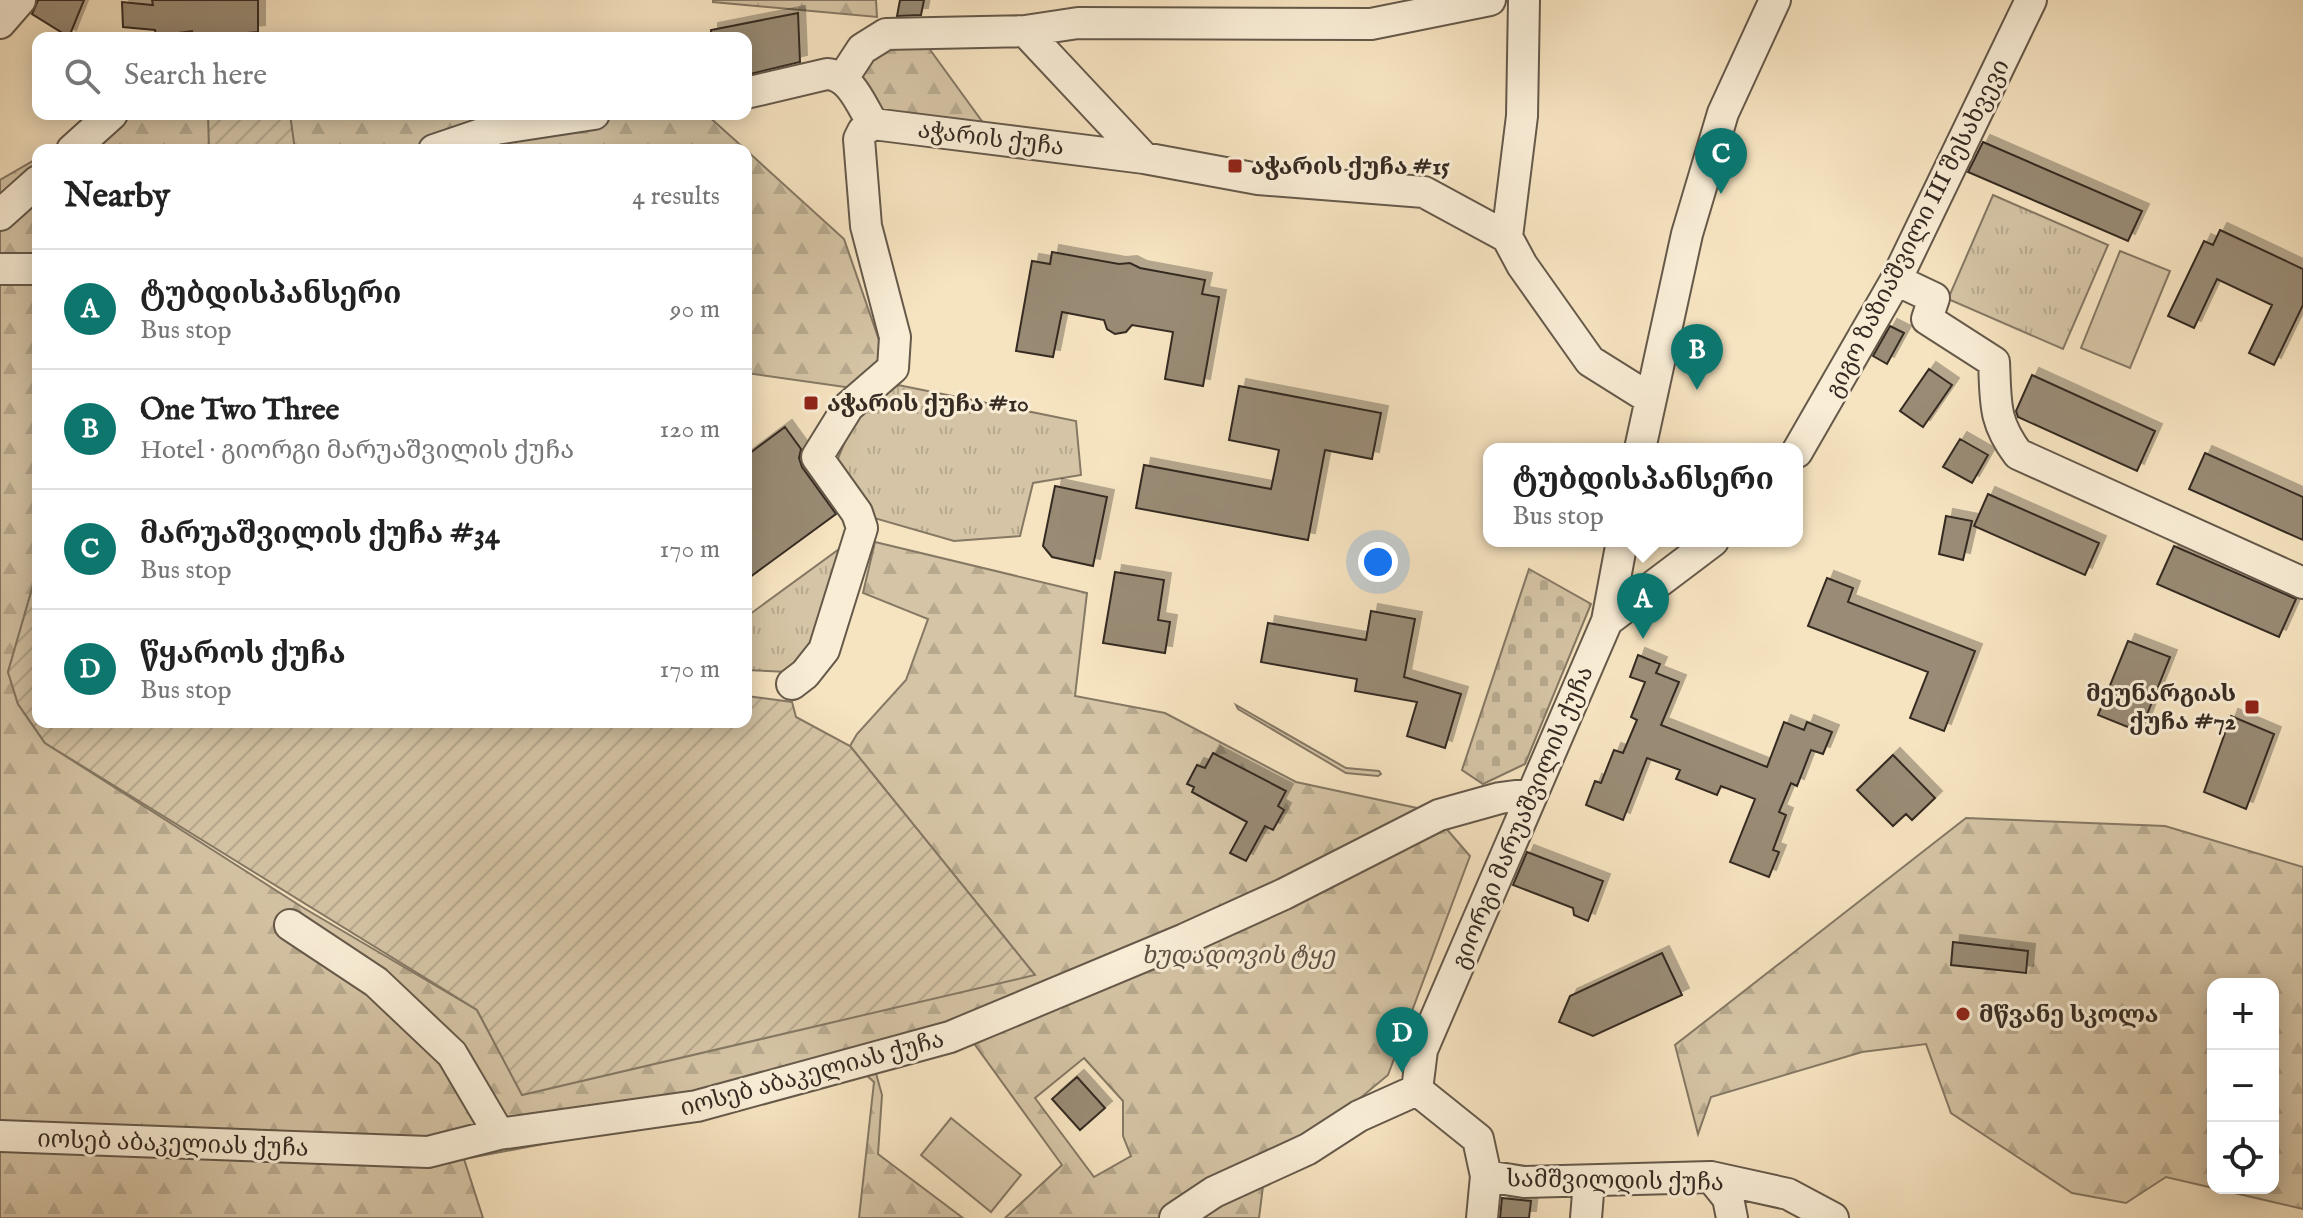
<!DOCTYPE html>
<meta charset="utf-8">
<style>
body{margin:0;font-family:"IM FELL English","Noto Serif Georgian",serif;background:#f2f2f2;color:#222}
.controls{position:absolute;right:24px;bottom:24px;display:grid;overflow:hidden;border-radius:16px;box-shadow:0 4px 20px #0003}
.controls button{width:72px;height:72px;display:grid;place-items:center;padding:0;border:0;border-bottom:2px solid #e0e0e0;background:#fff;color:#222;font:40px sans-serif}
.you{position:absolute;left:1378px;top:562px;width:28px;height:28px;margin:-20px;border:6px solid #fff;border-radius:50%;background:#1a73e8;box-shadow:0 0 0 12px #1a73e833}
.badge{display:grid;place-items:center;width:52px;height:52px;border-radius:50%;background:#0f766e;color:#fff;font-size:26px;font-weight:700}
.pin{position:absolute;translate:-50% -66px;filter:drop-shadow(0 2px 4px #0008)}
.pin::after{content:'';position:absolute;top:42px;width:28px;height:24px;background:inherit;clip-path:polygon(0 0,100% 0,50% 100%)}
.popup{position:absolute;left:1483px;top:443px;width:320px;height:104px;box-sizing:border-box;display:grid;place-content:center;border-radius:16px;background:#fff;filter:drop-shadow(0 2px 6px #0005);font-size:26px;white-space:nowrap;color:#767676}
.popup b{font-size:30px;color:#222}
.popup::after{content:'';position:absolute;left:50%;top:100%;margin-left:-16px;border:16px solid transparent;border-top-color:#fff}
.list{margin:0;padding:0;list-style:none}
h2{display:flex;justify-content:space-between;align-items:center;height:104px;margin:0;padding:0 32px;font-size:34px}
h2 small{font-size:26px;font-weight:400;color:#767676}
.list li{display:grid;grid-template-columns:52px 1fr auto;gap:24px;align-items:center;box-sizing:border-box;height:120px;padding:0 32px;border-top:2px solid #e0e0e0}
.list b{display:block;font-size:30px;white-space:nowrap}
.list p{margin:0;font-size:26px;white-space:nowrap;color:#767676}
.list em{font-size:26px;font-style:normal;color:#767676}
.icon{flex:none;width:44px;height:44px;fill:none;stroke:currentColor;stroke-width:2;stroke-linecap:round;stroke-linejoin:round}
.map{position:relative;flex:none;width:2303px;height:1218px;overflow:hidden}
.search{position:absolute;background:#fff;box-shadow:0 4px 20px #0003;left:32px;top:32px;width:720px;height:88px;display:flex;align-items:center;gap:20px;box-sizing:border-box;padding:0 28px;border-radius:16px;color:#767676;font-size:30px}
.panel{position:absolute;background:#fff;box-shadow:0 4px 20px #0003;left:32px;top:144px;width:720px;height:584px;border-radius:16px}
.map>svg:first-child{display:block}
.grass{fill:#d5c4a5;stroke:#857864;stroke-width:2}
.forest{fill:url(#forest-firs);stroke:#857864;stroke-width:2;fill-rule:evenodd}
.cemetery{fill:url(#cemetery-stones);stroke:#857864;stroke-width:2}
.park{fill:url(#park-tufts);stroke:#857864;stroke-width:2}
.garden{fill:url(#garden-furrows);stroke:#857864;stroke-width:2}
.building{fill:#998b74;stroke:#352b22;stroke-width:2;filter:url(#shadow)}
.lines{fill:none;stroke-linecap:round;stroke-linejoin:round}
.minor-casing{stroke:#65594a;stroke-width:34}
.minor{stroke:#f9edd6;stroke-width:30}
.poi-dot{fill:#8f2418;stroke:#f9edd6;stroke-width:3}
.labels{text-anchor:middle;stroke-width:6;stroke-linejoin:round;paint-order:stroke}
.street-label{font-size:24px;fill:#352b22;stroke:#f9edd6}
.poi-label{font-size:24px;font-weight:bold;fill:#352b22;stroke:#f9edd6;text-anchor:start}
.park-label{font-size:24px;font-style:italic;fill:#5d5143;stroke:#f9edd6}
</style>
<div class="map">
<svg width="2303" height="1218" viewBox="0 0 2303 1218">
<defs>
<pattern id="forest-firs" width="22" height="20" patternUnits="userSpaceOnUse" patternTransform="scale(2)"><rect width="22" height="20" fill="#d5c4a5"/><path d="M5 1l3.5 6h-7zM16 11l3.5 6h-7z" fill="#b7a98e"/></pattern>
<pattern id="cemetery-stones" width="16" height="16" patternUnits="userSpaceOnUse" patternTransform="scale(2)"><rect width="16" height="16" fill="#d5c4a5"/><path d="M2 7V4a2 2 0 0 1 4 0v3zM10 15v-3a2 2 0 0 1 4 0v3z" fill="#b7a98e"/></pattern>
<pattern id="park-tufts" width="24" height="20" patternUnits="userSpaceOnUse" patternTransform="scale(2)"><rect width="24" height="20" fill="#d5c4a5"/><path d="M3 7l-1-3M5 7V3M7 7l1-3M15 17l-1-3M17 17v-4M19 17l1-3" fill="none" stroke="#b7a98e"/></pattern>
<pattern id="garden-furrows" width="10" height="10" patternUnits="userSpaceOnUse" patternTransform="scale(2)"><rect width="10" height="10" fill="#d5c4a5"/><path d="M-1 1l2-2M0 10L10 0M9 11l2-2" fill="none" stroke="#b7a98e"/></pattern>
<filter id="shadow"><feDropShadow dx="7" dy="-7" stdDeviation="0" flood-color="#0004"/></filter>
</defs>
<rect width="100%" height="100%" fill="#f6e3c0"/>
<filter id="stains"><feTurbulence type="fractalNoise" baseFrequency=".0025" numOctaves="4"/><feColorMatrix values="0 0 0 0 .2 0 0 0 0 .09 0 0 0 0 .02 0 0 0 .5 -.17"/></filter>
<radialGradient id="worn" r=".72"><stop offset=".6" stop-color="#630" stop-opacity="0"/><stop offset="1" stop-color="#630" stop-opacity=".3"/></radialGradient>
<!-- grass -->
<path class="grass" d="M2120 251 2170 271 2130 368 2081 348Z
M1236 705 1346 768 1379 771 1381 774 1378 776 1346 773 1238 709Z
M951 1118 1021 1175 991 1212 921 1155Z"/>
<!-- forest -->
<path class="forest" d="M713 0H876L877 17 713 2Z
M926 40 931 51 989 131 872 113 850 74 866 51Z
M120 114H706L746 150H53Z
M746 150 844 239 888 366 852 388 746 373Z
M38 158V568L8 672 18 704 45 743 302 907 477 1010 522 1094 1034 974 850 746 857 734 906 680 928 619 863 593 875 542 1087 593 1075 696 1165 713 1296 782 1431 811 1470 856 1388 1075 1264 1178 1259 1218H1005L1062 1165 970 1038 874 1066 882 1095 878 1154 963 1218H859L874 1082 866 1075 611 1131 464 1159 483 1218H0V180ZM1084 1058 1123 1101V1136L1131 1156 1094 1177 1035 1098Z
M1966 818 2165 826 2303 867V1209L2213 1188H2273V984H2213V1188L2166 1177 2126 1203 2072 1193 1951 1113 1926 1044 1862 1052 1711 1097 1698 1134 1675 1045Z"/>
<!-- cemetery -->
<path class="cemetery" d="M1529 569 1591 604 1525 764 1483 784 1462 770Z"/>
<!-- park -->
<path class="park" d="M1993 195 2108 245 2063 349 1948 299Z
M898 385 1076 421 1081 475 1033 483 1020 536 954 541 867 516 834 468 855 417Z
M842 547 817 645 788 672 746 670V617Z"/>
<!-- garden -->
<path class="garden" d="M208 114H290L295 150H209Z
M38 568V722H746V696L792 702 796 717 850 746 1035 975 522 1095 477 1010 45 743 18 704 8 672Z"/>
<!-- building -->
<path class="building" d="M38 0H84L69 37 32 14Z
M152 0H258V32L193 37 192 31 156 36 155 30 123 27 122 2 153 5Z
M900 0H924L921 15 897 16Z
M798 13 800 62 746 75V38H711V30Z
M1983 142 2142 211 2128 241 1968 172Z
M2220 230 2303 269V305L2274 365 2249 353 2272 305 2217 279 2194 328 2168 316 2204 241 2213 245Z
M1052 252 1119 264 1130 263 1140 268 1205 280 1202 294 1219 297 1203 386 1165 379 1173 332 1132 325 1126 332 1115 334 1107 329 1104 320 1062 312 1053 357 1016 351 1032 261 1050 264Z
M1890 326 1904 333 1887 364 1873 356Z
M1929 369 1952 385 1923 427 1900 411Z
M2032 375 2155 431 2137 471 2018 417 2016 411Z
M1239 386 1381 413 1372 459 1325 450 1308 540 1136 508 1144 465 1271 489 1279 450 1229 440Z
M785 427 801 449 799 458 802 467 836 514 746 580V456Z
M1960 439 1988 455 1972 483 1943 467Z
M2205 453 2303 497V540L2189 489Z
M1055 486 1107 497 1093 566 1052 557 1043 546Z
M1988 494 2099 543 2085 575 1974 526Z
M1946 516 1972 521 1963 560 1939 554Z
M2174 546 2296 599 2279 637 2157 584Z
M1115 572 1164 580 1158 620 1170 622 1165 653 1103 643Z
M1827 578 1853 588 1848 602 1975 651 1944 731 1910 718 1928 672 1808 626Z
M1371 611 1415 619 1404 677 1461 694 1445 748 1407 736 1417 702 1355 691 1357 679 1261 662 1268 623 1366 640Z
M2128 641 2170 657 2140 732 2098 715Z
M1638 655 1660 664 1656 673 1679 682 1661 725 1767 767 1784 722 1804 730 1807 722 1832 732 1823 754 1811 750 1797 786 1791 783 1779 812 1786 815 1773 850 1779 852 1769 877 1730 862 1755 799 1721 786 1717 795 1676 779 1680 770 1647 758 1623 820 1586 805 1595 781 1601 783 1614 750 1623 753 1637 720 1631 717 1645 682 1630 677Z
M2231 716 2274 734 2246 809 2204 792Z
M1213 753 1286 791 1278 806 1284 810 1273 830 1265 826 1246 861 1230 853 1247 822 1192 792 1194 787 1187 784 1197 765 1205 768Z
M1893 755 1935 798 1912 820 1906 814 1893 826 1857 790Z
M1527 852 1603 881 1588 921 1574 915 1573 908 1513 885Z
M1953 942 2028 951 2026 973 1951 965Z
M1662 953 1682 995 1593 1036 1559 1022 1570 996Z
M1077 1077 1105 1108 1080 1130 1052 1099Z
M1502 1198 1531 1201 1529 1218H1500Z"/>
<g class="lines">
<!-- minor casing -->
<g class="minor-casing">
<path id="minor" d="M0 23 20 0
M1025 31 1144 158
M843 78 862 49 886 34 1025 31 1078 23 1371 24 1490 0
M746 93 827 74C851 75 861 105 873 124
M72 150 112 114
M434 150 496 129 594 114
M0 215 38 181
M1507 237 1522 116 1524 0
M0 269H38
M1896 280 1934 298 1927 319 1994 362C1996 402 1993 421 2018 454L2303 583
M1640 449 1687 234 1723 113 1775 0
M1797 452 1896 280 2031 0
M1607 621 1713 541
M792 684 805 674 824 650 862 528 857 513 817 457 848 407 893 368 895 337 866 226 859 139 863 131 873 124 1144 158 1258 179 1424 192 1507 237 1522 265 1590 361 1649 398
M290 925 376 982 452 1054 499 1134
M1417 1090 1422 1050 1607 621 1622 541
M1417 1090 1478 1139 1486 1176 1482 1218
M0 1136 428 1152 499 1134 697 1106 950 1037 1185 939 1284 894 1439 815 1500 798 1530 794
M1486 1176 1524 1182 1711 1177 1788 1194 1833 1218
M1711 1177 1728 1198 1732 1218
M1175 1218 1214 1192 1308 1149 1359 1116 1417 1090
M1586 1218 1589 1181"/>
</g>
<!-- minor -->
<use href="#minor" class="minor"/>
</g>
<!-- markers -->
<g class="poi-dot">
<rect x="1227" y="158" width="16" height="16" rx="4"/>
<rect x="803" y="395" width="16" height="16" rx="4"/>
<rect x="2244" y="699" width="16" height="16" rx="4"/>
<circle cx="1963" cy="1014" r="8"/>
</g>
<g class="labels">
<!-- street labels -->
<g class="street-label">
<text transform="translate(991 138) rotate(7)" y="8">აჭარის ქუჩა</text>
<text transform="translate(1917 228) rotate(-63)" y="8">გიგო ზაზიაშვილი III შესახვევი</text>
<text transform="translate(1522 817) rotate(-67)" y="8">გიორგი მარუაშვილის ქუჩა</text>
<text transform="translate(812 1073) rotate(-15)" y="8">იოსებ აბაკელიას ქუჩა</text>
<text transform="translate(173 1143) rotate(2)" y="8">იოსებ აბაკელიას ქუჩა</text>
<text transform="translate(1615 1180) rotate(1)" y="8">სამშვილდის ქუჩა</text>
</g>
<!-- poi labels -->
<g class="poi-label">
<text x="1251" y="174">აჭარის ქუჩა #15</text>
<text x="827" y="411">აჭარის ქუჩა #10</text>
<text x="2236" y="701" text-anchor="end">მეუნარგიას<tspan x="2236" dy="28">ქუჩა #72</tspan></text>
<text x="1979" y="1022">მწვანე სკოლა</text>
</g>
<!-- park labels -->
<g class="park-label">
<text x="1238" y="963">ხუდადოვის ტყე</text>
</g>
</g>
<rect width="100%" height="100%" filter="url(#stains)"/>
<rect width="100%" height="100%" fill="url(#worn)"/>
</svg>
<div class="controls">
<button>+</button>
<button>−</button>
<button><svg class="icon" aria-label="locate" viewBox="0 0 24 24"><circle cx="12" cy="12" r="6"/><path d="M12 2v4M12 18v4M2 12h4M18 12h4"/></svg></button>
</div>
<div class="you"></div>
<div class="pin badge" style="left:1643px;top:639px">A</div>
<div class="popup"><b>ტუბდისპანსერი</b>Bus stop</div>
<div class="pin badge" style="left:1697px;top:390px">B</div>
<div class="pin badge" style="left:1721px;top:194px">C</div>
<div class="pin badge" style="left:1402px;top:1073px">D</div>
<div class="search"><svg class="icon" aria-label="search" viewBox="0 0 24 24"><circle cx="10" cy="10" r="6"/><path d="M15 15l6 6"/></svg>Search here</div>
<section class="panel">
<h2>Nearby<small>4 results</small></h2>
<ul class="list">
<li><span class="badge">A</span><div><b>ტუბდისპანსერი</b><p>Bus stop</p></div><em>90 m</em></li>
<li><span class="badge">B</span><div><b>One Two Three</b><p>Hotel · გიორგი მარუაშვილის ქუჩა</p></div><em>120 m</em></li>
<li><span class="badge">C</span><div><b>მარუაშვილის ქუჩა #34</b><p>Bus stop</p></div><em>170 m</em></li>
<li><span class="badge">D</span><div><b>წყაროს ქუჩა</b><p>Bus stop</p></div><em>170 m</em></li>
</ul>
</section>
</div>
